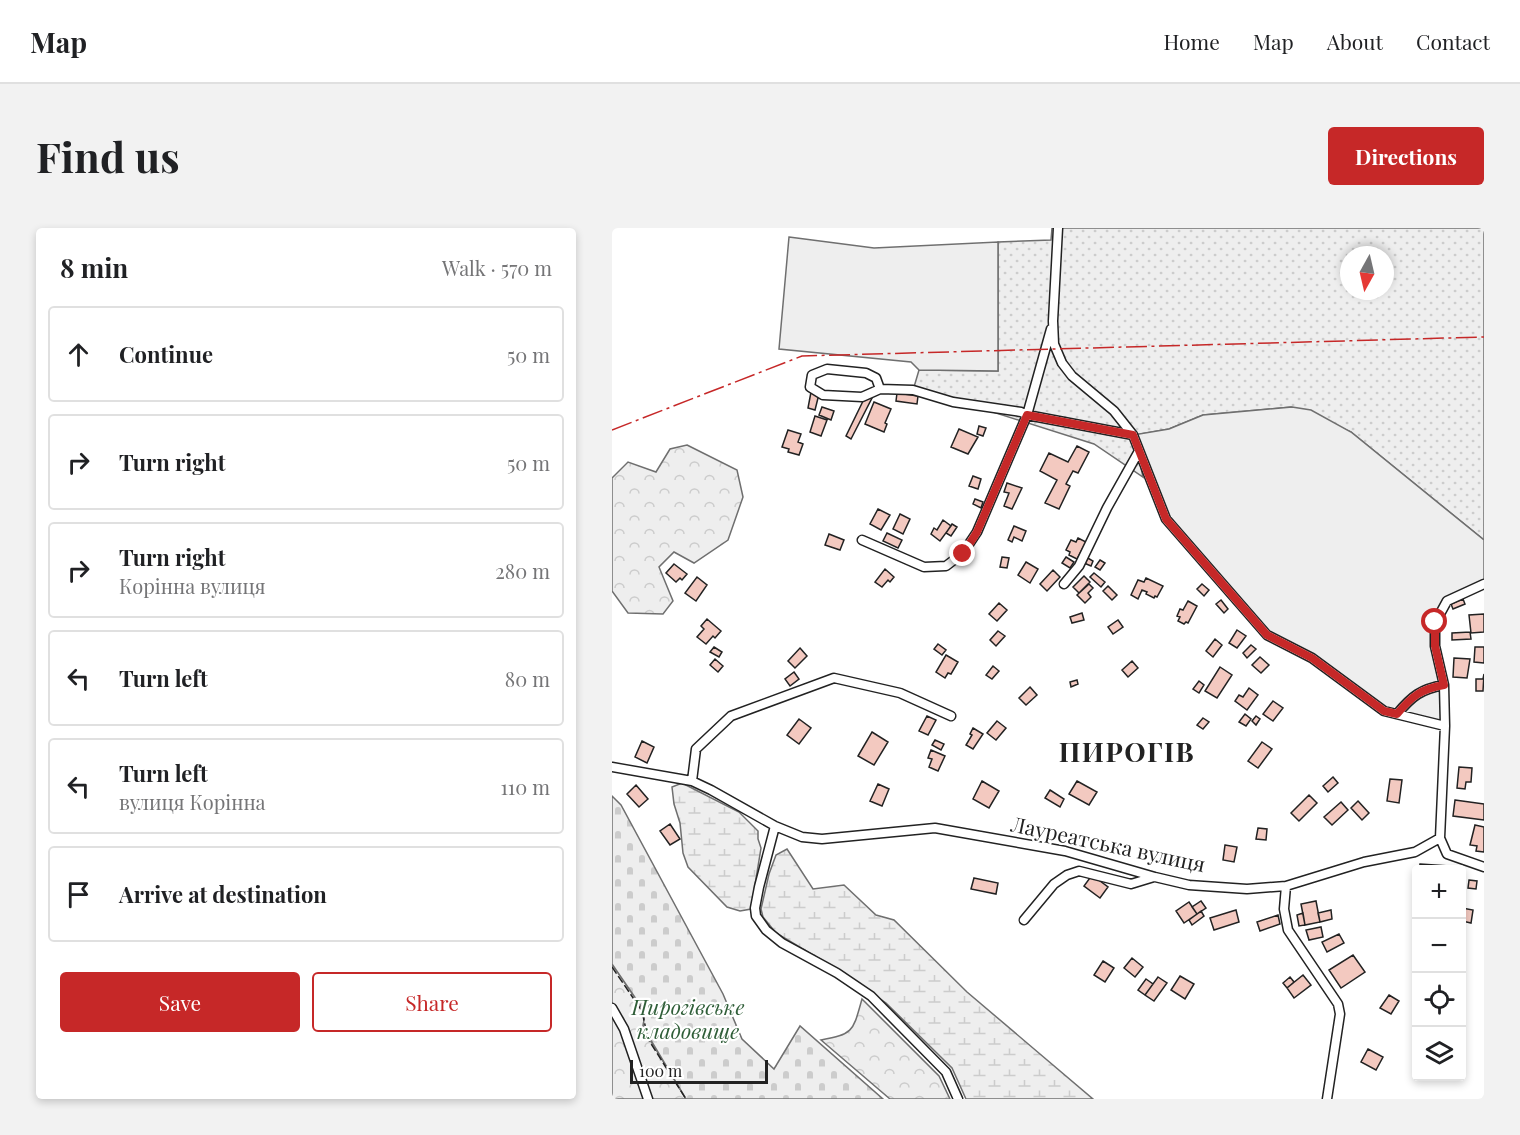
<!DOCTYPE html>
<meta charset="utf-8">
<style>
body{margin:0;font-family:"Playfair Display",serif;background:#f2f2f2;color:#202124}
.controls{position:absolute;right:18px;bottom:18px;display:grid;overflow:hidden;border-radius:6px;box-shadow:0 3px 9px #0003}
.controls button{width:54px;height:54px;display:grid;place-items:center;padding:0;border:0;border-bottom:2px solid #e0e0e0;background:#fff;color:#202124;font:30px sans-serif}
.compass{position:absolute;left:728px;top:18px;width:54px;height:54px;border-radius:50%;background:#fff;box-shadow:0 3px 9px #0003;rotate:188deg}
.scale{position:absolute;left:18px;bottom:15px;width:138px;box-sizing:border-box;padding-left:6px;border:3px solid #222;border-top:0;font-size:16px;line-height:21px;white-space:nowrap;color:#222;-webkit-text-stroke:4px #fff;paint-order:stroke}
.stop{position:absolute;width:18px;height:18px;margin:-14px;border:4px solid #c62828;border-radius:50%;background:#fff}
.stop.end{background:#c62828;border-color:#fff;box-shadow:0 2px 6px #0008}
.list{margin:0;padding:0;list-style:none}
h2{display:flex;justify-content:space-between;align-items:center;height:78px;margin:0;padding:0 24px;font-size:26px}
h2 small{font-size:20px;font-weight:400;color:#757577}
.list li{display:grid;grid-template-columns:39px 1fr auto;gap:18px;align-items:center;box-sizing:border-box;height:96px;margin:0 12px 12px;padding:0 12px;border:2px solid #e0e0e0;border-radius:6px}
.list b{display:block;font-size:22px;white-space:nowrap}
.list p{margin:0;font-size:20px;white-space:nowrap;color:#757577}
.list em{font-size:20px;font-style:normal;color:#757577}
.actions{display:flex;gap:12px;padding:18px 24px}
.actions a{flex:1;padding:14px 0;border:2px solid #c62828;border-radius:6px;text-align:center;font-size:21px;color:#c62828}
.actions .main{background:#c62828;color:#fff}
.icon{flex:none;width:33px;height:33px;fill:none;stroke:currentColor;stroke-width:2;stroke-linecap:round;stroke-linejoin:round}
.map{position:relative;flex:none;width:872px;height:871px;overflow:hidden;border-radius:6px}
header{display:flex;align-items:center;gap:36px;box-sizing:border-box;height:84px;padding:0 30px;background:#fff;border-bottom:2px solid #e0e0e0}
header strong{font-size:28px}
nav{display:flex;gap:33px;margin-inline-start:auto;font-size:21px}
.intro{display:flex;align-items:center;justify-content:space-between;box-sizing:border-box;height:144px;padding:0 36px}
h1{margin:0;font-size:42px}
.button{padding:15px 27px;border-radius:6px;background:#c62828;color:#fff;font-size:21px;font-weight:700}
main{display:flex;gap:36px;padding:0 36px}
aside{flex:1;background:#fff;border-radius:6px;box-shadow:0 3px 9px #0003}
.map>svg:first-child{display:block}
.grass{fill:url(#grass-dots);stroke:#6f6f6f;stroke-width:1.5;fill-rule:evenodd}
.forest{fill:url(#forest-crowns);stroke:#6f6f6f;stroke-width:1.5}
.wetland{fill:url(#wetland-marsh);stroke:#6f6f6f;stroke-width:1.5}
.cemetery{fill:url(#cemetery-stones);stroke:#6f6f6f;stroke-width:1.5}
.garden{fill:#eee;stroke:#6f6f6f;stroke-width:1.5}
.building{fill:#f3c9c0;stroke:#222;stroke-width:1.5}
.lines{fill:none;stroke-linecap:round;stroke-linejoin:round}
.minor-casing{stroke:#222;stroke-width:11}
.minor{stroke:#fff;stroke-width:8}
.fence{stroke:#222;stroke-width:1.5;stroke-dasharray:8 3;stroke-linecap:butt}
.power{stroke:#c62828;stroke-width:1.5;stroke-dasharray:21 4.5 3 4.5;stroke-linecap:butt}
.route{stroke:#c62828;stroke-width:8}
.labels{text-anchor:middle;stroke-width:4.5;stroke-linejoin:round;paint-order:stroke}
.street-label{font-size:21px;fill:#222;stroke:#fff}
.park-label{font-size:21px;font-style:italic;fill:#2f5e38;stroke:#fff}
.district-label{font-size:27px;font-weight:bold;letter-spacing:1.5px;fill:#222;stroke:#fff}
</style>
<header>
<strong>Map</strong>
<nav><a>Home</a><a>Map</a><a>About</a><a>Contact</a></nav>
</header>
<div class="intro"><h1>Find us</h1><a class="button">Directions</a></div>
<main>
<aside>
<h2>8 min<small>Walk · 570 m</small></h2>
<ul class="list">
<li><svg class="icon" aria-label="ahead" viewBox="0 0 24 24"><path d="M12 20V5M6 11l6-6 6 6"/></svg><div><b>Continue</b></div><em>50 m</em></li>
<li><svg class="icon" aria-label="right" viewBox="0 0 24 24"><path d="M7 20v-9h11M14 6l5 5-5 5"/></svg><div><b>Turn right</b></div><em>50 m</em></li>
<li><svg class="icon" aria-label="right" viewBox="0 0 24 24"><path d="M7 20v-9h11M14 6l5 5-5 5"/></svg><div><b>Turn right</b><p>Корінна вулиця</p></div><em>280 m</em></li>
<li><svg class="icon" aria-label="left" viewBox="0 0 24 24"><path d="M17 20v-9H6M10 6l-5 5 5 5"/></svg><div><b>Turn left</b></div><em>80 m</em></li>
<li><svg class="icon" aria-label="left" viewBox="0 0 24 24"><path d="M17 20v-9H6M10 6l-5 5 5 5"/></svg><div><b>Turn left</b><p>вулиця Корінна</p></div><em>110 m</em></li>
<li><svg class="icon" aria-label="arrive" viewBox="0 0 24 24"><path d="M6 21V4h12l-3 4 3 4H6"/></svg><div><b>Arrive at destination</b></div></li>
</ul>
<div class="actions"><a class="main">Save</a><a>Share</a></div>
</aside>
<div class="map">
<svg width="872" height="871" viewBox="0 0 872 871">
<defs>
<pattern id="grass-dots" width="8" height="8" patternUnits="userSpaceOnUse" patternTransform="scale(1.5)"><rect width="8" height="8" fill="#eee"/><path d="M2 2h.1M6 6h.1" fill="none" stroke="#ccc" stroke-width="1.8" stroke-linecap="round"/></pattern>
<pattern id="forest-crowns" width="20" height="18" patternUnits="userSpaceOnUse" patternTransform="scale(1.5)"><rect width="20" height="18" fill="#eee"/><path d="M2 6a3 3 0 1 1 6 0M12 15a3 3 0 1 1 6 0" fill="none" stroke="#ccc"/></pattern>
<pattern id="wetland-marsh" width="20" height="14" patternUnits="userSpaceOnUse" patternTransform="scale(1.5)"><rect width="20" height="14" fill="#eee"/><path d="M1 5h8M5 5V1M11 12h8M15 12V8" fill="none" stroke="#ccc"/></pattern>
<pattern id="cemetery-stones" width="16" height="16" patternUnits="userSpaceOnUse" patternTransform="scale(1.5)"><rect width="16" height="16" fill="#eee"/><path d="M2 7V4a2 2 0 0 1 4 0v3zM10 15v-3a2 2 0 0 1 4 0v3z" fill="#ccc"/></pattern>
</defs>
<rect width="100%" height="100%" fill="#fff"/>
<!-- grass -->
<path class="grass" d="M440 0H872V312L739 204 679 179 591 187 557 201 522 207 531 249 482 216 302 159 307 142 386 143V14L439 12ZM737 27H773V63H737Z"/>
<!-- forest -->
<path class="forest" d="M75 217 125 242 131 269 116 312 82 335 62 324 47 339 61 373 51 386 16 385 0 363V250L16 234 44 244 58 221Z
M0 736 33 784 31 800 74 871H0Z
M250 771 327 848 338 871H278L209 812C242 806 241 803 250 771Z"/>
<!-- wetland -->
<path class="wetland" d="M70 555 127 584 146 603V611L149 620 139 681 128 683 115 679 76 639 71 625 68 595 62 576 60 559Z
M175 621 201 661 232 657 264 687 282 692 355 764 481 871H354L340 840 274 775 228 743 164 705 151 689 149 681 157 646 164 627Z"/>
<!-- cemetery -->
<path class="cemetery" d="M0 568 9 577 111 766 130 811 162 841 188 798 271 871H74L31 799 33 784 0 736Z"/>
<!-- garden -->
<path class="garden" d="M177 9 262 20 386 14V143L307 142 299 134 167 121Z
M680 179 699 182 739 204 872 312V356L835 373 823 395 833 498 772 483 700 430 655 407 554 291 521 207 557 201 591 187Z"/>
<!-- building -->
<path class="building" d="M199 164 207 166 203 182 196 180Z
M285 165 306 168 305 176 284 173Z
M254 167 260 170 239 211 234 208Z
M262 174 279 181 273 195 275 196 272 204 253 196Z
M210 179 222 183 219 192 207 187Z
M203 188 215 192 209 208 198 204Z
M367 198 374 200 371 208 365 206Z
M347 201 366 209 356 226 339 219Z
M176 202 189 206 186 214 191 216 187 227 176 224 177 221 170 219Z
M465 218 477 224 466 245 461 243 454 256 458 258 447 281 433 275 445 252 428 243 437 225 456 234Z
M361 248 369 251 366 261 357 258Z
M395 255 410 260 400 281 392 278 397 265 392 264Z
M363 271 371 274 369 280 361 276Z
M266 281 278 287 269 302 258 296Z
M288 286 298 291 291 306 281 301Z
M331 292 339 298 328 313 319 306 322 300 325 302Z
M340 296 345 299 339 308 334 305Z
M402 298 414 303 410 313 402 309 400 314 396 312Z
M275 305 290 312 286 320 271 313Z
M217 306 232 312 228 322 213 317Z
M466 310 474 314 465 331 457 327 458 324 454 322 459 312 464 314Z
M390 329 397 330 395 340 388 339Z
M454 329 462 334 458 340 450 335Z
M474 329 481 333 479 338 472 335Z
M488 332 493 335 488 342 483 339Z
M414 334 426 341 418 355 406 347Z
M62 336 75 346 70 352 68 350 64 354 54 345Z
M273 341 282 349 278 354 276 352 270 359 263 354Z
M441 342 448 349 435 363 428 356Z
M482 345 493 354 489 359 478 349Z
M472 348 478 354 467 365 461 359Z
M85 349 95 357 84 373 73 365Z
M534 350 551 358 545 369 543 368 542 370 534 366 535 364 530 362 526 371 519 367 526 352 532 354Z
M477 356 481 360 476 365 479 369 473 375 465 367Z
M590 356 597 362 592 368 585 361Z
M496 358 505 367 500 372 491 363Z
M851 371 853 376 841 381 839 376Z
M609 372 616 381 612 385 604 376Z
M576 373 585 378 576 395 574 394 572 396 566 393 568 389 565 388 568 381 571 382Z
M387 375 395 382 385 393 377 386Z
M470 385 472 392 460 395 458 389Z
M872 386V404L859 405 857 387Z
M95 391 109 403 103 410 101 408 94 416 85 409 92 401 89 398Z
M506 392 511 399 501 406 496 399Z
M625 402 634 408 625 420 617 415Z
M386 403 393 408 384 418 378 412Z
M858 404 859 411 840 412V405Z
M603 411 610 417 601 429 594 423Z
M326 416 334 422 330 427 322 421Z
M639 417 644 421 635 430 631 425Z
M102 419 110 424 107 429 98 424Z
M863 419H872V435L862 434Z
M188 420 195 428 183 440 176 433Z
M334 427 346 434 339 446 336 445 333 450 324 444Z
M648 429 657 437 649 445 640 437Z
M842 430 858 431 855 450 841 449Z
M103 431 111 438 106 444 98 437Z
M520 433 526 440 516 449 510 442Z
M381 438 387 443 380 451 374 447Z
M608 439 620 447 605 470 593 463Z
M182 444 187 451 178 458 173 451Z
M872 446 871 463H864V451H871Z
M465 452 466 456 459 459 458 454Z
M587 453 592 457 587 465 581 461Z
M418 459 425 467 414 477 407 470Z
M637 460 646 467 635 482 623 473 627 467 631 469Z
M661 473 671 480 661 493 651 486Z
M633 486 639 491 634 498 627 494Z
M315 488 324 492 316 507 307 503Z
M644 488 648 491 644 497 640 493Z
M591 490 597 494 591 501 585 497Z
M187 491 199 500 187 516 175 507Z
M385 493 394 500 384 512 375 505Z
M361 500 371 506 361 521 354 517 360 507 358 506Z
M260 504 276 514 262 537 246 528Z
M323 512 332 516 329 522 320 517Z
M30 513 42 519 35 535 23 529Z
M650 514 660 521 646 540 636 533Z
M319 522 333 528 326 543 317 539 320 531 316 530Z
M847 539 860 540 859 554H854L853 561 845 560Z
M721 549 726 555 716 564 711 558Z
M778 551 790 552 787 575 775 573Z
M370 553 387 563 377 580 361 571Z
M465 553 485 564 477 577 457 566Z
M266 556 277 561 270 578 258 573Z
M24 557 36 571 27 579 15 566Z
M438 562 452 571 448 579 433 570Z
M697 567 705 575 687 593 679 585Z
M843 572 872 576V592L841 588Z
M746 573 757 585 750 592 739 580Z
M729 574 736 582 720 597 712 589Z
M58 596 68 611 58 617 48 603Z
M863 597 872 599V624L864 623 865 618 858 617Z
M646 600 655 601 654 612 644 611Z
M613 617 625 619 622 634 611 632Z
M808 636 837 638V642H807Z
M480 647 496 659 488 670 472 658Z
M362 650 386 655 384 666 359 661Z
M857 652 865 653 864 661 856 660Z
M589 673 594 680 585 686 580 679Z
M704 673 708 694 693 697 689 676Z
M577 674 585 686 572 695 564 683Z
M850 680 861 682 859 695 850 693Z
M624 682 627 694 602 702 598 690Z
M719 682 720 691 708 694 706 685Z
M589 683 592 688 580 697 577 692Z
M691 685 693 697 687 698 685 687Z
M666 687 668 696 648 703 645 694Z
M709 699 711 709 697 712 694 702Z
M727 706 732 715 715 724 710 714Z
M741 727 753 744 729 760 717 742Z
M520 730 531 739 523 749 512 740Z
M491 733 502 740 493 754 482 747Z
M691 747 699 757 682 770 675 760Z
M568 748 582 756 573 771 559 762Z
M546 749 555 755 542 773 533 767Z
M678 749 682 754 675 760 671 755Z
M534 751 541 756 533 767 526 762Z
M777 767 787 773 779 786 768 780Z
M756 821 771 829 764 842 749 834Z"/>
<g class="lines">
<!-- minor casing -->
<g class="minor-casing">
<path id="minor" d="M446 0 441 93 442 116 450 135 460 148 502 183 521 207 554 291 655 407 700 430 772 483 833 498 828 610 835 626 872 639
M268 161 250 169 211 167 198 159 200 147 215 141 254 145 264 150 268 161 301 162 341 174 409 184 415 187 521 207
M250 312 312 339 334 338 351 325 365 304 415 187 439 101
M452 356 467 338 495 280 527 223
M785 486C800 468 809 461 832 457
M833 498 832 457 823 418V395L835 373 872 356
M0 539 80 553 99 562 163 598 190 609 210 611 323 600 453 623 543 649 577 657 635 661 674 658 752 634 803 624 828 610
M80 553 84 521 119 488 222 450 288 465 339 488
M163 598 147 659 143 680 144 688 154 702 170 715 225 745 259 768 334 844 346 871
M674 658 672 681 676 702 726 776 728 786 715 871
M412 692 442 656 455 647 467 643 519 656 542 649
M0 780 12 801 36 871"/>
</g>
<!-- minor -->
<use href="#minor" class="minor"/>
<!-- fence -->
<path class="fence" d="M0 739 30 783 36 811 74 871"/>
<!-- power -->
<path class="power" d="M0 202 190 128 872 109"/>
</g>
<g class="lines">
<!-- route -->
<path class="route" d="M351 326 365 304 415 187 521 207 554 291 655 407 700 430 772 483 785 486C800 468 809 461 832 457L823 418V394"/>
</g>
<g class="labels">
<!-- street labels -->
<g class="street-label">
<text transform="translate(496 617) rotate(12)" y="7">Лауреатська вулиця</text>
</g>
<!-- park labels -->
<g class="park-label">
<text x="76" y="787">Пирогівське<tspan x="76" dy="24">кладовище</tspan></text>
</g>
<!-- district labels -->
<g class="district-label">
<text x="515" y="534">ПИРОГІВ</text>
</g>
</g>
</svg>
<div class="controls">
<button>+</button>
<button>−</button>
<button><svg class="icon" aria-label="locate" viewBox="0 0 24 24"><circle cx="12" cy="12" r="6"/><path d="M12 2v4M12 18v4M2 12h4M18 12h4"/></svg></button>
<button><svg class="icon" aria-label="layers" viewBox="0 0 24 24"><path d="M12 4l9 5-9 5-9-5zM3 14l9 5 9-5"/></svg></button>
</div>
<svg class="compass" viewBox="-18 -18 36 36"><path d="M0-13l5 13h-10z" fill="#e53935"/><path d="M0 13l5-13h-10z" fill="#757577"/></svg>
<div class="scale">100 m</div>
<div class="stop" style="left:823px;top:394px"></div>
<div class="stop end" style="left:351px;top:326px"></div>
</div>
</main>
